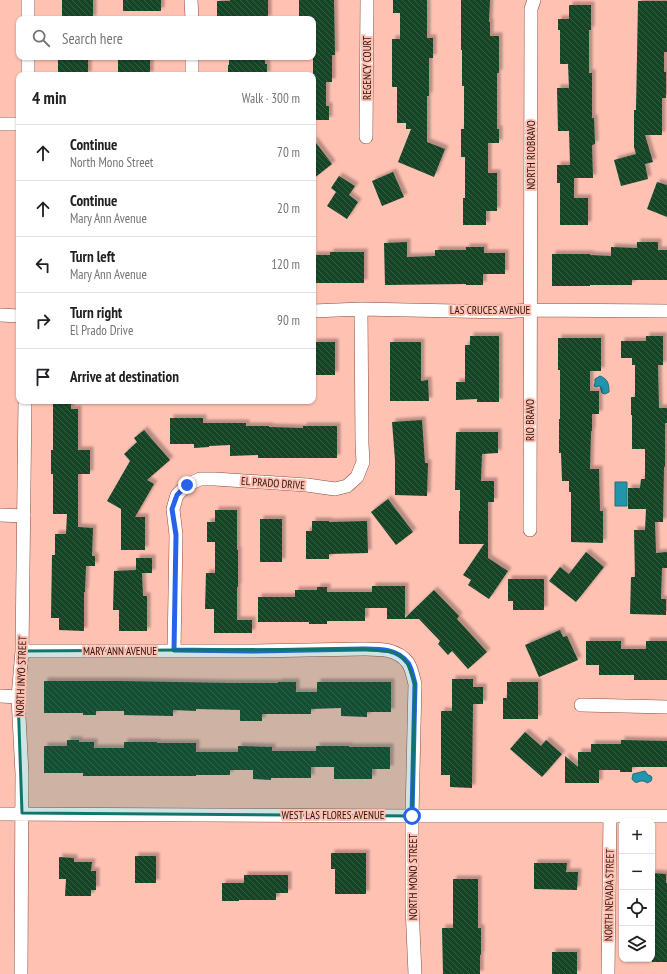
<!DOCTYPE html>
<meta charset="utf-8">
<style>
body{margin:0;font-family:"PT Sans Narrow",sans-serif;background:#f6f6f6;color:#202124}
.controls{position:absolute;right:12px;bottom:12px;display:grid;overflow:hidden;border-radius:8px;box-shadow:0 1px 3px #0004}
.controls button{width:36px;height:36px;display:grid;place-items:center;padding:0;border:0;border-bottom:1px solid #e0e0e0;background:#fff;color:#202124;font:20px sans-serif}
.stop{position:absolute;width:12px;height:12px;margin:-9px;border:3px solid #2563eb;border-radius:50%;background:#fff}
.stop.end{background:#2563eb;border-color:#fff;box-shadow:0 1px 4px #0008}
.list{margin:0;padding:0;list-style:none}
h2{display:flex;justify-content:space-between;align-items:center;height:52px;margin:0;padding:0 16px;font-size:17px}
h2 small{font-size:13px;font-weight:400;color:#757577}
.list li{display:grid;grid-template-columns:26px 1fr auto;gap:12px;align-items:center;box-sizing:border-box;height:56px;padding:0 16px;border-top:1px solid #e0e0e0}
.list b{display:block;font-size:15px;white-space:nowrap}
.list p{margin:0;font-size:13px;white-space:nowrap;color:#757577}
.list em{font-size:13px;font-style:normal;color:#757577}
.icon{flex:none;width:22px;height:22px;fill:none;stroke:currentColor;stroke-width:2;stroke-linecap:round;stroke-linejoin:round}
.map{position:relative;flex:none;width:667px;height:974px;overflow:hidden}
.search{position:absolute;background:#fff;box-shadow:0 1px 3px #0004;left:16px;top:16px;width:300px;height:44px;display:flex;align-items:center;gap:10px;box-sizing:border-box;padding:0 14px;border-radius:8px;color:#757577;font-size:15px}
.panel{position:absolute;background:#fff;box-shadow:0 1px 3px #0004;left:16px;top:72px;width:300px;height:332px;border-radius:8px}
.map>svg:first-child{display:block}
.water{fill:#2095ac;stroke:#246d7c}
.building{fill:url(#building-back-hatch);filter:url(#shadow)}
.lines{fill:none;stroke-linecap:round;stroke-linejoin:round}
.minor-casing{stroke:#8e4c3d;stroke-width:14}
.minor{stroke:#fff;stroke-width:13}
.route{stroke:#2563eb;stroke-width:5}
.marked{fill:#0f766e;fill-opacity:0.2;stroke:#0f766e;stroke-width:3;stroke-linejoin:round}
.labels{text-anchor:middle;stroke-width:4;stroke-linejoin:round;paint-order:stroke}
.street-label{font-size:11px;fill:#2c110b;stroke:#fec1b2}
</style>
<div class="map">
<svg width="667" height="974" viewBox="0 0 667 974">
<defs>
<pattern id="building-back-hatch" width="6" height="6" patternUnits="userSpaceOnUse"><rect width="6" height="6" fill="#124427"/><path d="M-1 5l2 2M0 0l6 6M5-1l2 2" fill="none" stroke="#355b44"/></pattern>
<filter id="shadow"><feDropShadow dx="3.5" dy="-3.5" stdDeviation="1" flood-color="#0004"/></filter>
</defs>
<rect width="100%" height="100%" fill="#fec1b2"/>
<!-- water -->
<path class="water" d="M600 376C608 379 609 384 609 392L605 394 602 393 600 386H599L596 387 594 386 595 383V379Z
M615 482H627V506H615Z
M645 771 648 775 651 776 652 778 651 781 647 783C646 782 644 781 643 781 638 780 637 786 632 779L633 774Z"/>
<!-- building -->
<path class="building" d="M62 0H93V19H62Z
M123 0H161V11H123Z
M230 0H268V19H217V1H230Z
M299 0H334L335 55H332V82H326V106H329V120H313V19H299Z
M393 0H427V38H433V58H429V96H427V142L445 149 434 177 398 162 411 129H406V123H397V87H392V39H400V13H393Z
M461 0H490L489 22H490V36H499V73H497V129H499V143H488V173H497V211H486V225H463V198H465V157H461V129H464V86H462V50H461Z
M638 1H667V52H664V72H666V98H662V135H645L653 162 645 164 648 179 621 186 614 160 636 154 634 147V110H636Z
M569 5H591V30H589V73H592V118H594L595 144 592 145 593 178H574V198H588V225H560V183H557V165H570L569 131H558L557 88H569L568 64H560V30H558V19H569Z
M58 57H88V75H58Z
M118 57H150V75H118Z
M229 57H265V64H267V75H228V65H229Z
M313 139 332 164 313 179Z
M393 172 404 197 382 206 372 181Z
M339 176 355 186 349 195 358 202 347 219 327 206 336 192 331 188Z
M657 182 667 185V217L647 209Z
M407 242V257L435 256V250H466V247H484V253H505V274H483V285H466V284L385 285 384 243Z
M637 242H658V250H667V280H632V285H590V286H552V254H590V255L611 256V247L637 248Z
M330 252H364V283H313V255H330Z
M470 336H499V402H477V399L456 400V382H465V345H470Z
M646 336H663V365H658L659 408H667V423H665V467H664L663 522H655L656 553 667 552V568H662L661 599H666V615L630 614 631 577H635L634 530H645L646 509H628V488H640L641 479H645V449H632V415H631V397H635V365H632V358H621V341H646Z
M558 338H601V371H590V391H599V414H592V431H591L590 469H599L600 511H603V543L571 542V492H569V481H562L561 453H559V419H560V370H558Z
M313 342H335V375H313Z
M390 342H421V381L428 380 429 401H390Z
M53 402H71V409H78V450H90V474H78V527L93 528 92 556H95V566H86L85 592H84V631L59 630V618H51L52 555H55V534H66L67 514H53V474H51V450H53Z
M170 418H203V423H246V426H269V427L303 428V426H337V458H258V455L230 456V445L209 446V447L194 448V444H170Z
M422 420 425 463H428L427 496 395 495V460L392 422Z
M144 430 170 460 147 480 154 484 135 517H145V550H121V509L107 501 130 461 124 454 137 442 134 438Z
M456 432H498V453L482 454 481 481H494V502H488V558L508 571 489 599 468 585 471 580 463 575 484 544H459V511H460V490H455Z
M388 499 413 532 396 545 371 512Z
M215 510H237V550H238V587H237V620H252V633H214V609H205L206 573H215V542H207V522H215Z
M260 519H282V562H260Z
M312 521H329V522L367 521 368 553 329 554V559H306V531H312Z
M586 552 604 567 576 602 549 581 560 567 569 574Z
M136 558H152V573H142L143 596H147V631H119V610H113L114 571 136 570Z
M508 579H544V610H513V601H508Z
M372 586H405V618L434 590 459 616 457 619 487 652 468 669 452 651 448 655 438 644 440 641 419 619H387V608H365V621H327V624H309V622H258V597H295V590H317V587H327V592H372Z
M560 630 563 637 567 636 578 660 539 677 525 645Z
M586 641H621V649H646V641H667V680H634V675H599V665H586Z
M452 679H473V687H483V704H473L472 788 450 787V775H441V711H452Z
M44 681H119L233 683H278V682H296V692H317V682H391V712H367V717L341 716V708L311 709V714H262V721H240V710L196 709V711L173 710V716L124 715V711H96V715H83V713H44Z
M507 682H538V719H503V698H507Z
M525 732 541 746 546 740 562 754 542 777 510 749Z
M67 740H79V742H94V748H124V742H157V743H196V752H238V746L272 747V751H316V746H349V747H390V769H372V779H334V767H311V778H271V780L253 779V770H230V775H196V776H83V773H44V746H67Z
M621 740 667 741V767H632V772H620V770H599V783H565V756L578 767V752H591V744H621Z
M331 853H366V894H335V869H331Z
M135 856H156V883H135Z
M59 857 74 858V862H92L91 871H96V890H91V896H65L66 879H59Z
M534 863H567L566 872H578L577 890 534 889Z
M652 873 666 874V883H667V962H652Z
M244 875H288V893H276V900H239V901H222V883H244Z
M453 879H478V928H481V955H480V974H443L442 928H453Z
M552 952H577V974H552Z"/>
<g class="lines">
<!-- minor casing -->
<g class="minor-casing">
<path id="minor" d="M191 0 192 19
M28 19V0
M192 57V75
M28 75V57
M0 124H19
M366 137 367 0
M313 311 361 309 503 312 530 310 667 311
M0 315 19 316
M0 515 24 516
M530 530 531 9 534 0
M22 651H251L362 649C378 649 397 648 408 663 412 669 413 677 415 684L412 816V906L415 974
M174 651 176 535 173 509 177 495 187 485 200 479H215L307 485 335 489 347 486 357 477 363 462 362 444 361 309
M0 696 18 697
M581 705 667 707
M0 814 412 816H667
M21 974 22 774 18 697 22 651 25 401
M608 974 610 816"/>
</g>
<!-- minor -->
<use href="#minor" class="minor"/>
</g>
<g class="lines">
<!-- route -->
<path class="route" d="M187 485 177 495 172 509 176 535 174 650 251 651 362 649C378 649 397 648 408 663 412 669 413 677 415 684L412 816"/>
</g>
<!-- marked area -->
<path class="marked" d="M362 649 394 652 401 656 408 664 415 684 412 816 22 813 18 697 22 651Z"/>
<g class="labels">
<!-- street labels -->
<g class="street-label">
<text transform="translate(367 68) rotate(-90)" y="4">REGENCY COURT</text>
<text transform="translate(531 155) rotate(-90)" y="4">NORTH RIOBRAVO</text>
<text x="490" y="314">LAS CRUCES AVENUE</text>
<text transform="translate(530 420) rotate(-90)" y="4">RIO BRAVO</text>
<text transform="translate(273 483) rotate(4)" y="4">EL PRADO DRIVE</text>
<text x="120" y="655">MARY ANN AVENUE</text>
<text transform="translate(21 676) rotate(-88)" y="4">NORTH INYO STREET</text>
<text x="333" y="819">WEST LAS FLORES AVENUE</text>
<text transform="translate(413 877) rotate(-90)" y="4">NORTH MONO STREET</text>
<text transform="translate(609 895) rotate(-89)" y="4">NORTH NEVADA STREET</text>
</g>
</g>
</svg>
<div class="controls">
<button>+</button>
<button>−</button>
<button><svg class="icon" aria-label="locate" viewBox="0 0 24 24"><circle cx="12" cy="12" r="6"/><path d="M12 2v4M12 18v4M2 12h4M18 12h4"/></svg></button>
<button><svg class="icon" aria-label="layers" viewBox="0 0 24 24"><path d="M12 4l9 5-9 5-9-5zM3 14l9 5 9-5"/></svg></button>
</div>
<div class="stop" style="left:412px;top:816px"></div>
<div class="stop end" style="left:187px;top:485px"></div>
<div class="search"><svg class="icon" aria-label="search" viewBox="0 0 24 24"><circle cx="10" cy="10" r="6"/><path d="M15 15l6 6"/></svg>Search here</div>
<section class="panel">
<h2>4 min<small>Walk · 300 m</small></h2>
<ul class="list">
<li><svg class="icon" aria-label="ahead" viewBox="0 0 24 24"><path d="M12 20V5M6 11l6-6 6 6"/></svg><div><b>Continue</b><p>North Mono Street</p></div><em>70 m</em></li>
<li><svg class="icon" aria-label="ahead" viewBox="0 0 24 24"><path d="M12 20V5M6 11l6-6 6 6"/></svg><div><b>Continue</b><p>Mary Ann Avenue</p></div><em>20 m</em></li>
<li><svg class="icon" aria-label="left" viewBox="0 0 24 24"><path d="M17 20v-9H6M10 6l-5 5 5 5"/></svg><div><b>Turn left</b><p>Mary Ann Avenue</p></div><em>120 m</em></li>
<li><svg class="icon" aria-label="right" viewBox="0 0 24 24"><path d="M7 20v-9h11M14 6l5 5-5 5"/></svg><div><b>Turn right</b><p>El Prado Drive</p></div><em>90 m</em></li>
<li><svg class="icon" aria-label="arrive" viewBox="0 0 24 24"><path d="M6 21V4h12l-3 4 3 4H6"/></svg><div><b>Arrive at destination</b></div></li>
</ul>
</section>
</div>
